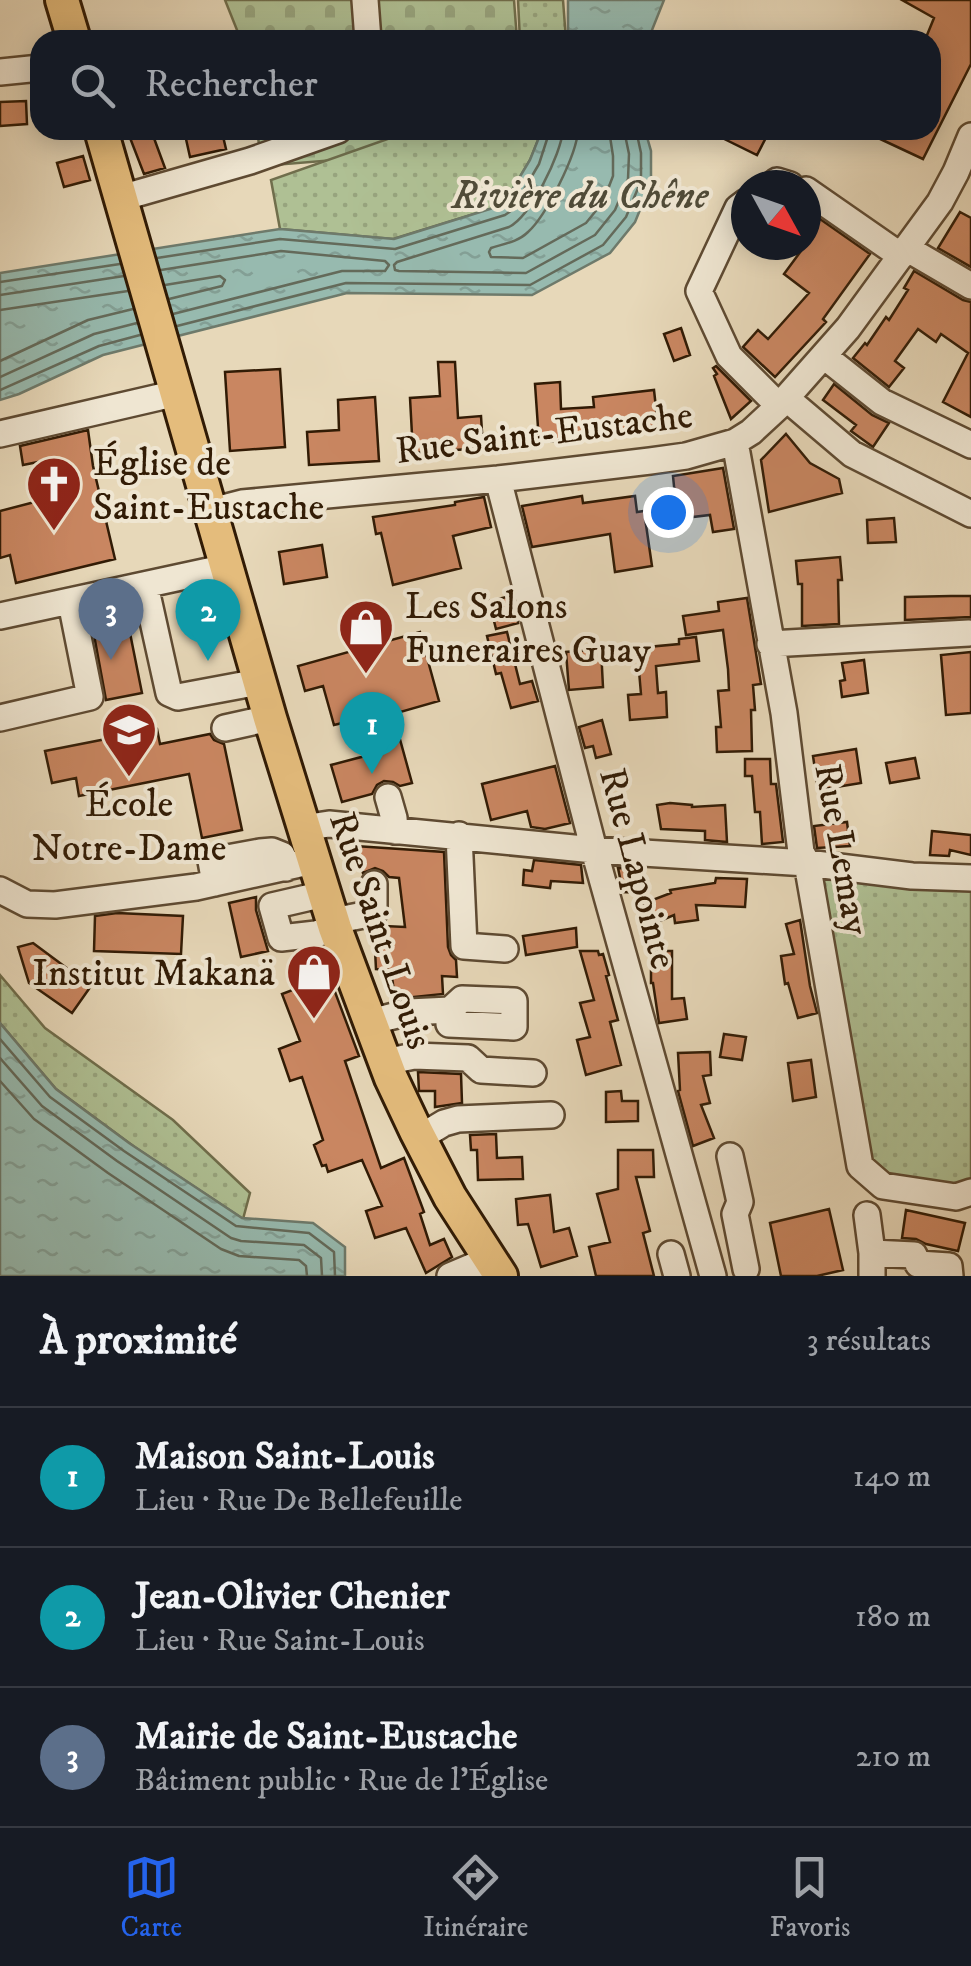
<!DOCTYPE html>
<html lang="fr">
<meta charset="utf-8">
<style>
body{margin:0;font-family:"IM FELL DW Pica",serif;background:#20242c;color:#f1f3f6}
.compass{position:absolute;left:731px;top:170px;width:90px;height:90px;border-radius:50%;background:#171b24;box-shadow:0 5px 25px #0003;rotate:130deg}
.you{position:absolute;left:668px;top:512px;width:35px;height:35px;margin:-25px;border:8px solid #fff;border-radius:50%;background:#1a73e8;box-shadow:0 0 0 15px #1a73e833}
.badge{display:grid;place-items:center;width:65px;height:65px;border-radius:50%;background:#2563eb;color:#fff;font-size:32px;font-weight:700}
.pin{position:absolute;translate:-50% -82px;filter:drop-shadow(0 2px 5px #0008)}
.pin::after{content:'';position:absolute;top:52px;width:35px;height:30px;background:inherit;clip-path:polygon(0 0,100% 0,50% 100%)}
.list{margin:0;padding:0;list-style:none}
h2{display:flex;justify-content:space-between;align-items:center;height:130px;margin:0;padding:0 40px;font-size:42px}
h2 small{font-size:32px;font-weight:400;color:#9ea1a6}
.list li{display:grid;grid-template-columns:65px 1fr auto;gap:30px;align-items:center;box-sizing:border-box;height:140px;padding:0 40px;border-top:2px solid #363941}
.list b{display:block;font-size:38px;white-space:nowrap}
.list p{margin:0;font-size:32px;white-space:nowrap;color:#9ea1a6}
.list em{font-size:32px;font-style:normal;color:#9ea1a6}
.icon{flex:none;width:55px;height:55px;fill:none;stroke:currentColor;stroke-width:2;stroke-linecap:round;stroke-linejoin:round}
.map{position:relative;flex:none;width:971px;height:1276px;overflow:hidden}
.search{position:absolute;background:#171b24;box-shadow:0 5px 25px #0003;left:30px;right:30px;top:30px;height:110px;display:flex;align-items:center;gap:25px;box-sizing:border-box;padding:0 35px;border-radius:30px;color:#9ea1a6;font-size:38px}
.sheet{height:550px;background:#171b24}
nav{display:flex;justify-content:space-around;align-items:center;box-sizing:border-box;height:140px;border-top:2px solid #363941;background:#171b24;font-size:28px;color:#9ea1a6}
nav a{display:grid;justify-items:center;gap:5px}
nav .on{color:#2563eb}
.map>svg:first-child{display:block}
.cemetery{fill:url(#cemetery-stones);stroke:#706e4c;stroke-width:2.5}
.park{fill:url(#park-dots);stroke:#706e4c;stroke-width:2.5}
.water{fill:url(#water-ripples);stroke:#6e7a6b;stroke-width:2.5}
.lines{fill:none;stroke-linecap:round;stroke-linejoin:round}
.shore{stroke:#646a5a;stroke-width:2.5}
.building{fill:#c98661;stroke:#311b05;stroke-width:2.5}
.minor-casing{stroke:#5e4a32;stroke-width:30}
.major-casing{stroke:#311b05;stroke-width:38}
.minor{stroke:#efe6d2;stroke-width:25}
.major{stroke:#e4bc7c;stroke-width:32}
.labels{text-anchor:middle;stroke-width:8;stroke-linejoin:round;paint-order:stroke}
.street-label{font-size:38px;fill:#311b05;stroke:#efe6d2}
.poi-label{font-size:38px;fill:#311b05;stroke:#efe6d2;text-anchor:start}
.water-label{font-size:40px;font-style:italic;fill:#504b38;stroke:#efe6d2}
</style>
<div class="map">
<svg width="971" height="1276" viewBox="0 0 971 1276">
<defs>
<pattern id="cemetery-stones" width="16" height="16" patternUnits="userSpaceOnUse" patternTransform="scale(2.5)"><rect width="16" height="16" fill="#afc094"/><path d="M2 7V4a2 2 0 0 1 4 0v3zM10 15v-3a2 2 0 0 1 4 0v3z" fill="#97a47e"/></pattern>
<pattern id="park-dots" width="8" height="8" patternUnits="userSpaceOnUse" patternTransform="scale(2.5)"><rect width="8" height="8" fill="#afc094"/><path d="M2 2h.1M6 6h.1" fill="none" stroke="#97a47e" stroke-width="1.8" stroke-linecap="round"/></pattern>
<pattern id="water-ripples" width="26" height="14" patternUnits="userSpaceOnUse" patternTransform="scale(2.5)"><rect width="26" height="14" fill="#97baaf"/><path d="M2 4q2-2 4 0t4 0M15 11q2-2 4 0t4 0" fill="none" stroke="#839f95"/></pattern>
</defs>
<rect width="100%" height="100%" fill="#e7d8b9"/>
<filter id="stains"><feTurbulence type="fractalNoise" baseFrequency=".002" numOctaves="4"/><feColorMatrix values="0 0 0 0 .2 0 0 0 0 .09 0 0 0 0 .02 0 0 0 .5 -.17"/></filter>
<radialGradient id="worn" r=".72"><stop offset=".6" stop-color="#630" stop-opacity="0"/><stop offset="1" stop-color="#630" stop-opacity=".3"/></radialGradient>
<!-- cemetery -->
<path class="cemetery" d="M225 0H514L517 40H241Z
M257 130H450L359 158 262 166Z"/>
<!-- park -->
<path class="park" d="M518 0H563L566 40H520Z
M413 130H542L530 160 503 205 393 239 280 229 271 180Z
M807 863 971 881V1192L956 1197 860 1166Z
M0 975 45 1028 173 1120 250 1193 243 1219 136 1148 56 1089 0 1023Z"/>
<!-- water -->
<path class="water" d="M568 0H664L648 40H568Z
M542 130H645L651 151V183L635 222 610 253 532 295 347 293 103 355 19 394 0 400V273L280 229 394 239 503 205 530 160Z
M0 1023 56 1089 129 1143 242 1218 313 1223 345 1247V1276H0Z"/>
<g class="lines">
<!-- shore -->
<path class="shore" d="M563 130C561 154 531 216 509 227L397 262 394 265 395 270 399 271 526 273 595 235 615 210 628 179 629 154 624 130
M578 130C577 154 546 216 528 232 518 242 503 244 491 248L489 252 491 257 523 258 586 223 603 202 613 176V156L609 130
M157 258 280 239 395 249 505 215 512 210 539 164 550 130
M161 270 281 251 385 261 389 265 385 271H342L173 314
M0 282 120 264
M165 285 220 276 225 280 222 286 169 299
M0 295 124 276
M0 310 128 291
M177 326 346 283 530 285 603 245 626 217 641 181V153L636 130
M0 361 88 320 133 309
M0 377 94 334 137 323
M0 390 99 346 140 335
M0 1039 50 1097 124 1151 236 1226 309 1233 334 1252 335 1276
M0 1058 42 1106 117 1161 231 1238 241 1241 304 1245 321 1258 322 1276
M0 1081 34 1119 108 1173 221 1249 239 1256 299 1260 306 1266 307 1276"/>
</g>
<!-- building -->
<path class="building" d="M902 0H971V64L923 159 861 130H931V40H925L934 18Z
M26 101 27 124 0 126V102Z
M127 130H151L165 168 144 174Z
M184 130H216V134L222 132 226 149 190 157Z
M706 130H770L757 155Z
M83 156 90 180 64 187 57 163Z
M960 212 971 218V267L938 248Z
M820 219 870 254 823 319 826 322 775 377 743 347 758 330 768 339 809 293 784 274 812 236 809 234Z
M914 271 963 300 971 302V417L943 402 968 353 941 334 936 342 918 329 895 361 904 368 889 387 853 358 865 343 867 345 886 317 889 320 908 290 904 288Z
M681 328 690 355 674 361 664 334Z
M438 362H455L458 418 481 416 483 448 413 453 410 398 440 396Z
M716 366 751 401 731 419 714 376 717 374 713 368Z
M280 369 285 447 230 451 225 372Z
M560 382 561 409 594 407 593 397 654 390 658 426 587 435 588 439 539 442 535 384Z
M834 384 872 415 889 423 873 447 851 431 856 425 823 400Z
M375 397 379 461 309 465 307 432 339 430 338 400Z
M88 430 93 466 115 559 16 583 10 555 0 558V511L50 498 43 461 23 465 20 446Z
M786 434 810 463 839 479 842 493 769 512 761 460Z
M723 468 734 529 713 532 710 515 684 518 681 495 675 496 673 476Z
M582 496 583 503 635 496 637 512 644 511 652 566 615 572 610 534 532 547 522 506Z
M484 497 491 527 453 536 461 568 393 585 381 533 376 534 373 517 455 505V502Z
M894 518 896 542 868 543 867 520Z
M322 545 327 577 284 584 279 552Z
M840 557 842 580H838L839 624 802 626V584H798L796 561Z
M511 596 518 623 496 629 489 601Z
M951 596H971V617L905 620V597Z
M747 598 761 684 753 685 755 710H751L752 751 717 752 716 727H721L718 691 729 690 728 669 723 630 686 635 683 616 719 611 718 602Z
M127 618 142 693 106 700 92 624Z
M420 632 439 701 393 714 412 783 400 786 393 782 384 781 377 785 372 794 342 802 331 765 365 756 355 720 334 725 323 686 305 691 298 666Z
M507 632 520 684 532 681 538 701 511 708 501 673 496 674 487 636Z
M696 637 699 661 656 666 658 693 666 692 667 717 630 720 628 695 641 694 637 648 679 644V639Z
M601 649 603 687 569 690 566 652Z
M971 652V713L946 715 941 655Z
M864 660 868 693 842 697 840 681 845 680 842 663Z
M602 720 611 754 596 758 593 746 585 748 579 727Z
M157 729 160 744 210 734 214 740 224 744 242 830 202 838 189 774 79 796 76 778 52 783 45 751Z
M856 749 861 783 818 790 813 756Z
M915 758 919 778 890 783 886 763Z
M745 759H770L771 784H776L783 842 762 844 760 812H755L752 776H745Z
M555 766 570 823 545 829 531 827 527 811 491 820 482 784Z
M670 803 692 805V807L725 805 727 842 705 840V831L661 829 657 805Z
M847 822 850 846 817 848 814 826Z
M932 831 971 835V855L950 850 949 856 930 855Z
M355 846 444 852 448 947 451 955 456 960 457 977 442 976 443 994 395 999 391 970 376 969 374 930 384 926 405 927 399 878 389 877 383 871 375 868 363 873Z
M534 860 581 865 583 883 551 881 550 888 523 885 524 870 532 871Z
M618 868 642 869 641 893 623 892Z
M716 878 747 879 745 907 696 905 698 920 675 923 674 915 650 925 642 904 671 893 670 890 715 883Z
M256 897V910L268 951 241 957 229 903Z
M117 913 183 916 181 954 94 951 95 916Z
M800 920 810 986 817 1013 798 1018 788 983 785 984 781 956 794 954 786 924Z
M576 928 577 947 526 955 523 936Z
M33 943 91 986 72 1013 29 983 18 947Z
M580 951H598L599 955 603 954 609 975 606 976 618 1020 610 1022 621 1065 586 1075 577 1040 590 1037 580 1003 594 1000Z
M651 951H672V999L684 998 687 1019 659 1023 653 983H651Z
M329 976 359 1056 345 1061 381 1168 404 1158 424 1212 420 1214 430 1245 444 1239 452 1257 426 1273 406 1228 375 1238 366 1211 382 1206 362 1160 328 1172 326 1165 322 1166 314 1145 323 1140 302 1077 290 1081 279 1049 300 1041 282 994Z
M724 1034 746 1037 742 1060 720 1057Z
M710 1052 711 1075 703 1076 710 1103 701 1105 714 1138 693 1146 678 1091 680 1090 678 1053Z
M811 1060 816 1097 793 1101 788 1063Z
M418 1072 461 1074 462 1103 435 1107V1091H419Z
M621 1091 622 1101H638V1121L606 1122V1092Z
M496 1134 497 1158 522 1157 523 1179 478 1180 477 1150H471L470 1135Z
M618 1150H653L654 1177H636L650 1231 643 1233 654 1276H596L589 1247 610 1242 597 1194 618 1189Z
M550 1195 554 1232 569 1228 577 1256 541 1267 528 1224 518 1225 516 1199Z
M829 1209 843 1270 817 1276H781L770 1223Z
M906 1210 965 1223 958 1251 926 1244 916 1239 902 1238Z"/>
<g class="lines">
<!-- minor casing -->
<g class="minor-casing">
<path id="minor" d="M365 0 368 40
M0 72 40 68
M772 185 777 181 790 185
M806 190 901 256
M121 198 250 161 338 130
M746 202 738 208 699 291 729 356 779 406
M906 248 971 286
M824 356 882 402 971 445
M786 398 852 454 971 514
M0 434 177 393
M735 442 784 713 801 852 807 863 860 1166 883 1186 956 1197 971 1192
M498 479 594 850 713 1276
M211 511 242 503 498 479 650 461 686 456 735 442 751 432 779 406 848 328 940 202 956 172 971 136
M145 585 169 693 178 697 259 682
M0 616 227 567
M770 644 969 633
M0 718 90 697 71 602
M225 728 270 718
M388 797 394 818 395 831
M303 828 329 824 594 850 807 863 912 876 971 878
M459 835 464 946 505 949
M215 883 211 861 260 852 272 851 282 855 286 868
M0 890 27 904 55 905 196 887 313 861
M324 894 272 906 281 938 316 934 335 928
M333 921 374 913V884
M370 1022 409 1012 450 1010 462 999 514 1001V1027L449 1024 450 1010
M385 1062 414 1056 468 1058 481 1070 533 1073
M419 1138 444 1123 458 1119 551 1115
M730 1156 740 1202 735 1214 746 1269
M867 1215 872 1253
M671 1254 677 1276
M450 1276 490 1259
M872 1276V1253L914 1255 918 1264 949 1266 950 1276"/>
</g>
<!-- major casing -->
<g class="major-casing">
<path id="major" d="M62 0 74 40
M101 130 270 718 335 928 391 1078 416 1131 450 1197 501 1276"/>
</g>
<!-- minor -->
<use href="#minor" class="minor"/>
<!-- major -->
<use href="#major" class="major"/>
</g>
<!-- icons -->
<defs>
<g id="church-pin" transform="scale(2.875)"><path d="M0 17L-7.5 6A9.5 9.5 0 1 1 7.5 6Z" fill="#8f2418" stroke="#efe6d2"/><path d="M-1.2-6h2.4v3.5h3.3v2.4h-3.3V6h-2.4V-.1h-3.3v-2.4h3.3Z" fill="#fff"/></g>
<g id="shop-pin" transform="scale(2.875)"><path d="M0 17L-7.5 6A9.5 9.5 0 1 1 7.5 6Z" fill="#8f2418" stroke="#efe6d2"/><path d="M-5-2.5h2.3a2.7 3.5 0 0 1 5.4 0H5L5.5 6h-11ZM-1.5-2.5h3a1.5 2.3 0 0 0-3 0Z" fill="#fff"/></g>
<g id="school-pin" transform="scale(2.875)"><path d="M0 17L-7.5 6A9.5 9.5 0 1 1 7.5 6Z" fill="#8f2418" stroke="#efe6d2"/><path d="M0-5L7-2L0 1L-7-2ZM-4 1L0 2.5L4 1V4Q0 6-4 4Z" fill="#fff"/></g>
</defs>
<g fill-rule="evenodd">
<use href="#church-pin" x="54" y="484"/>
<use href="#shop-pin" x="366" y="627"/>
<use href="#school-pin" x="129" y="730"/>
<use href="#shop-pin" x="314" y="972"/>
</g>
<g class="labels">
<!-- street labels -->
<g class="street-label">
<text transform="translate(544 432) rotate(-7)" y="13">Rue Saint-Eustache</text>
<text transform="translate(843 849) rotate(80)" y="13">Rue Lemay</text>
<text transform="translate(639 868) rotate(75)" y="13">Rue Lapointe</text>
<text transform="translate(382 930) rotate(71)" y="13">Rue Saint-Louis</text>
</g>
<!-- poi labels -->
<g class="poi-label">
<text x="93" y="475">Église de<tspan x="93" dy="44">Saint-Eustache</tspan></text>
<text x="405" y="618">Les Salons<tspan x="405" dy="44">Funeraires Guay</tspan></text>
<text x="129" y="816" text-anchor="middle">École<tspan x="129" dy="44">Notre-Dame</tspan></text>
<text x="275" y="985" text-anchor="end">Institut Makanä</text>
</g>
<!-- water labels -->
<g class="water-label">
<text x="580" y="208">Rivière du Chêne</text>
</g>
</g>
<rect width="100%" height="100%" filter="url(#stains)"/>
<rect width="100%" height="100%" fill="url(#worn)"/>
</svg>
<svg class="compass" viewBox="-18 -18 36 36"><path d="M0-13l5 13h-10z" fill="#e53935"/><path d="M0 13l5-13h-10z" fill="#9ea1a6"/></svg>
<div class="you"></div>
<div class="pin badge" style="left:372px;top:774px;background:#0f9aa8">1</div>
<div class="pin badge" style="left:208px;top:661px;background:#0f9aa8">2</div>
<div class="pin badge" style="left:111px;top:660px;background:#5c6f8a">3</div>
<div class="search"><svg class="icon" aria-label="search" viewBox="0 0 24 24"><circle cx="10" cy="10" r="6"/><path d="M15 15l6 6"/></svg>Rechercher</div>
</div>
<section class="sheet">
<h2>À proximité<small>3 résultats</small></h2>
<ul class="list">
<li><span class="badge" style="background:#0f9aa8">1</span><div><b>Maison Saint-Louis</b><p>Lieu · Rue De Bellefeuille</p></div><em>140 m</em></li>
<li><span class="badge" style="background:#0f9aa8">2</span><div><b>Jean-Olivier Chenier</b><p>Lieu · Rue Saint-Louis</p></div><em>180 m</em></li>
<li><span class="badge" style="background:#5c6f8a">3</span><div><b>Mairie de Saint-Eustache</b><p>Bâtiment public · Rue de l'Église</p></div><em>210 m</em></li>
</ul>
</section>
<nav>
<a class="on"><svg class="icon" aria-label="map" viewBox="0 0 24 24"><path d="M3 6l6-2 6 2 6-2v14l-6 2-6-2-6 2zM9 4v14M15 6v14"/></svg>Carte</a>
<a><svg class="icon" aria-label="directions" viewBox="0 0 24 24"><path d="M12 3l9 9-9 9-9-9zM9 14v-3h6M13 9l2 2-2 2"/></svg>Itinéraire</a>
<a><svg class="icon" aria-label="saved" viewBox="0 0 24 24"><path d="M7 4h10v16l-5-4-5 4z"/></svg>Favoris</a>
</nav>
